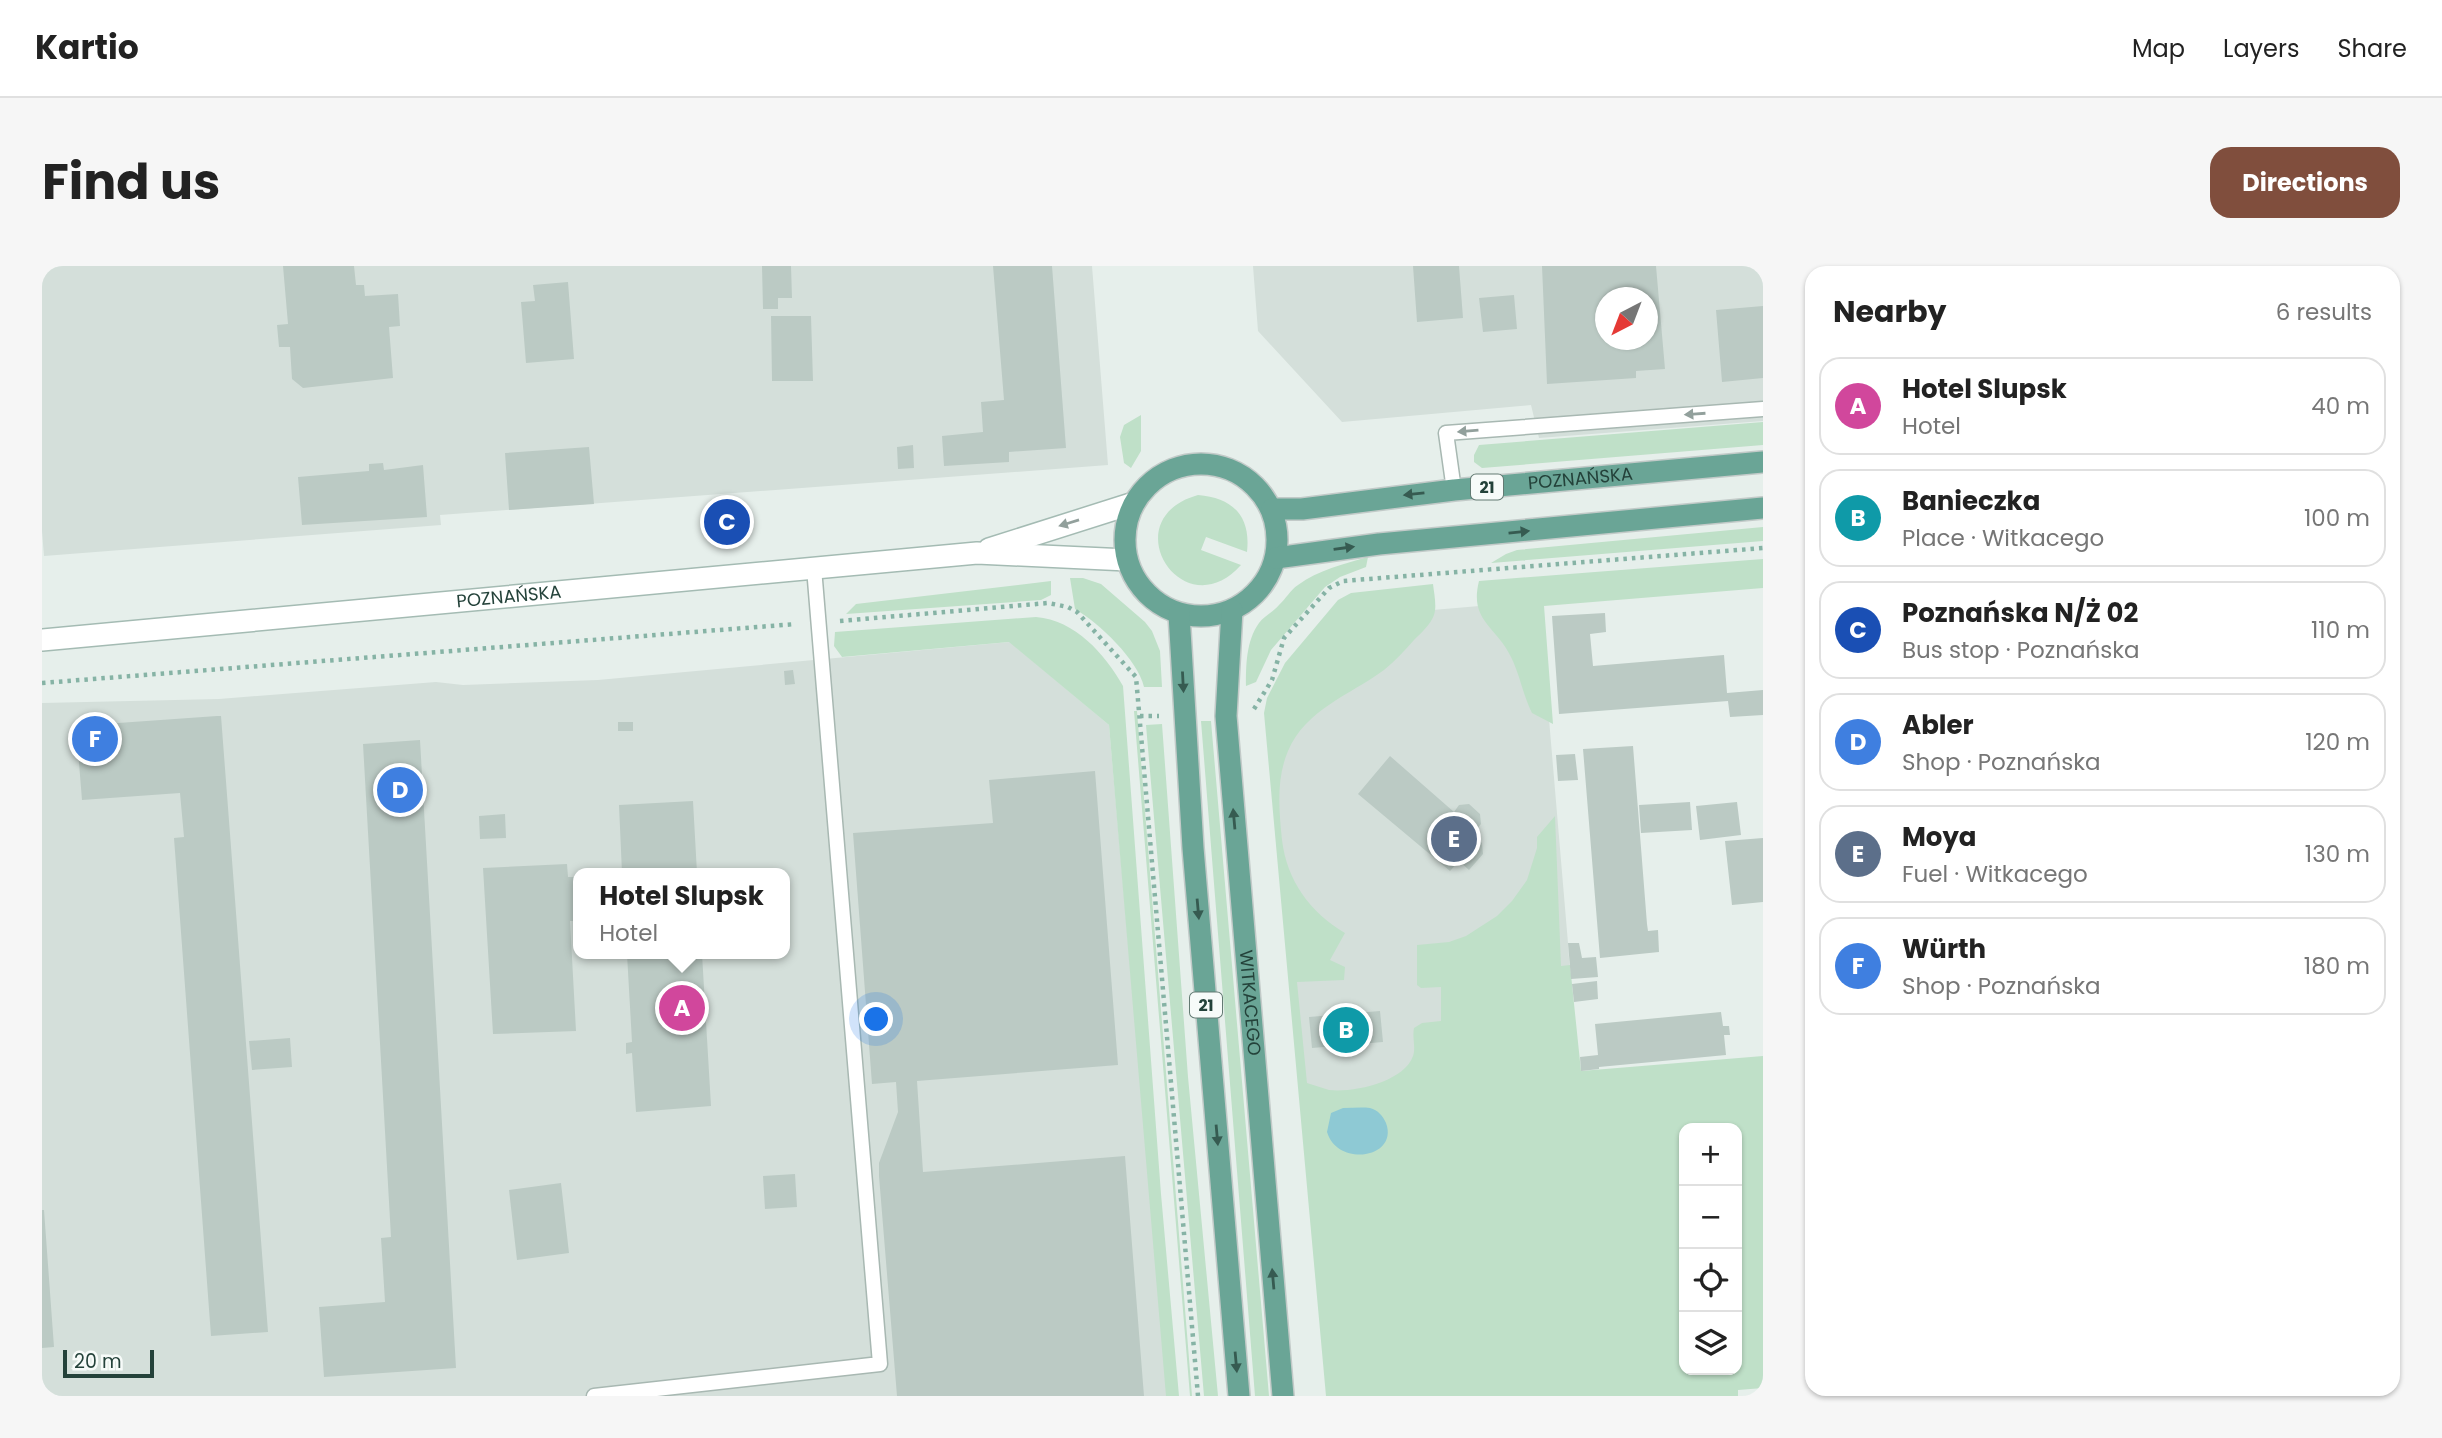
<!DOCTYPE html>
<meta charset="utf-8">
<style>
body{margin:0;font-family:Poppins,sans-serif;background:#f6f6f6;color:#222}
.controls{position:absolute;right:21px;bottom:21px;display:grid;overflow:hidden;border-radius:14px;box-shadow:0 2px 5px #0004}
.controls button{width:63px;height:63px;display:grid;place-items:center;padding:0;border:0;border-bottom:2px solid #e0e0e0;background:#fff;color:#222;font:35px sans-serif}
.compass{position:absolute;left:1553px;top:21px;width:63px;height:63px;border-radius:50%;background:#fff;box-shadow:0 2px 5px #0004;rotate:222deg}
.scale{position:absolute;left:21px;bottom:18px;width:91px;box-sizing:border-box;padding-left:7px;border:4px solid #24423a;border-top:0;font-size:19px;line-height:24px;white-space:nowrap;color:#24423a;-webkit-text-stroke:5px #f7fbf9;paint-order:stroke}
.you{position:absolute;left:835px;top:754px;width:24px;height:24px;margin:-18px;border:5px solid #fff;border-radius:50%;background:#1a73e8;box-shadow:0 0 0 10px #1a73e833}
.badge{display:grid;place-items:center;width:46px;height:46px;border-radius:50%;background:#804e3d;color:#fff;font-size:23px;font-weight:700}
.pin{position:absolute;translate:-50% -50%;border:4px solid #fff;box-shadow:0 2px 7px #0006}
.popup{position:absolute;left:531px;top:602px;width:217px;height:91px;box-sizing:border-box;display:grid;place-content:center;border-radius:14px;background:#fff;filter:drop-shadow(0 2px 5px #0005);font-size:23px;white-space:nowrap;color:#767676}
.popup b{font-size:26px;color:#222}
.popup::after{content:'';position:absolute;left:50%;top:100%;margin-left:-14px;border:14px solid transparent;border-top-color:#fff}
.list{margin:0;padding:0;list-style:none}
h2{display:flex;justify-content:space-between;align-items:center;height:91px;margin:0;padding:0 28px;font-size:30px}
h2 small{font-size:23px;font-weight:400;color:#767676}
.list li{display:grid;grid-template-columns:46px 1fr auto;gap:21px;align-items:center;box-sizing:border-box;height:98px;margin:0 14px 14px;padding:0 14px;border:2px solid #e0e0e0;border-radius:21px}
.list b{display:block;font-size:26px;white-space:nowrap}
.list p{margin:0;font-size:23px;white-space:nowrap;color:#767676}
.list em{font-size:23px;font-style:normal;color:#767676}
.icon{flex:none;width:38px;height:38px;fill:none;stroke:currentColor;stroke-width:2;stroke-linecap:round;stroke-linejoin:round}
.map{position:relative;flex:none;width:1721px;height:1130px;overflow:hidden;border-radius:21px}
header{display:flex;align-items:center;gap:42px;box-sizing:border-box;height:98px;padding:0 35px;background:#fff;border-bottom:2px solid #e0e0e0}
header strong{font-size:33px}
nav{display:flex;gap:38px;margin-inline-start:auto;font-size:24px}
.intro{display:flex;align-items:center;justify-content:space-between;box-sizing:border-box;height:168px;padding:0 42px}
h1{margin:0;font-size:49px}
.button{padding:18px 32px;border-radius:21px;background:#804e3d;color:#fff;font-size:24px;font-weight:700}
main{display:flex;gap:42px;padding:0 42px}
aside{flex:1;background:#fff;border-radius:21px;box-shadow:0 2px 5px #0004}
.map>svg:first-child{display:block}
.built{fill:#d4dfda;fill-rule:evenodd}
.green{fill:#bfe0c8;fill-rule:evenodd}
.water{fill:#8ec9d4}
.building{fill:#bbcac4;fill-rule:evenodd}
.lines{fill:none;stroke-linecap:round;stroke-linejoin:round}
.service-casing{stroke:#a8b8b2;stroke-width:17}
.secondary-casing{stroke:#a4bbb3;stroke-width:24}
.primary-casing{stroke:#c2cac8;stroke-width:24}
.path{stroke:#86b3a5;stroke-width:4.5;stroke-dasharray:3.5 5;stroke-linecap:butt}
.service{stroke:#fff;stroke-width:14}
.secondary{stroke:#fff;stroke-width:21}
.primary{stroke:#6aa596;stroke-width:21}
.oneway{fill:#92a09c}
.oneway2{fill:#365b51}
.labels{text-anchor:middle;stroke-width:5;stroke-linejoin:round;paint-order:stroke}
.shield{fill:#f7fbf9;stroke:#637a73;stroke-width:2}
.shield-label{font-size:16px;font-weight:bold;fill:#24423a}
.street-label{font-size:18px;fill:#24423a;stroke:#f7fbf9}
</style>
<header>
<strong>Kartio</strong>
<nav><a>Map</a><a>Layers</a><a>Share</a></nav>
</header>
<div class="intro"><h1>Find us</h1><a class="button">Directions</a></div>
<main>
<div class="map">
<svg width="1721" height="1130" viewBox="0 0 1721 1130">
<rect width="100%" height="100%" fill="#e6efeb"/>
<!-- built -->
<path class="built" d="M0 0H1050L1066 199 398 249 399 259 2 290 0 265Z
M1211 0H1721V155L1497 172 1489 139 1300 156 1216 65ZM1563 32H1605V74H1563Z
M1497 335 1526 677 1534 800 1259 832 1226 447 1309 351Z
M968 376 1067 459 1126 1130H0V437L177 433 394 416 421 419 556 414ZM537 607H743V688H537Z"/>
<!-- green -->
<path class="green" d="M1099 149V185L1089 202 1082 197 1078 171 1082 159Z
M1721 156V179L1440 202 1432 196V189L1437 179Z
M1156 229C1191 232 1209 250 1205 286L1164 271 1159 284 1199 299C1141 364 1070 253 1156 229Z
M1721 261V275L1449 297 1464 288 1475 284Z
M1326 291 1324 301 1298 311 1283 321 1229 384 1214 416 1204 420C1204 400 1204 375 1217 357 1222 350 1231 346 1237 339 1244 333 1248 324 1256 319 1276 304 1302 298 1326 291Z
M1721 293V322L1502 340 1511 458 1490 447C1481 429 1478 409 1469 391 1454 360 1427 355 1437 315Z
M1028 312H1041L1059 318 1103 356 1110 365 1118 385 1120 421H1102C1096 394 1057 357 1033 343Z
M1009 315V329L999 334 804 348 814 338Z
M1391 318C1392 327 1395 340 1392 349 1389 358 1379 367 1372 374 1363 384 1353 395 1342 404 1308 429 1264 443 1246 485 1234 513 1237 544 1240 574 1245 615 1268 646 1303 667L1288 694 1303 701 1302 714 1255 716 1265 817C1272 819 1280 822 1287 824 1311 827 1362 816 1371 790 1374 782 1370 771 1372 762L1380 757 1399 755V721L1379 722 1375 719V679L1407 676 1424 670 1455 650 1470 635 1485 614 1495 582V571L1513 550 1519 700 1528 699 1539 805 1721 790V1122L1696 1124V1130H1284L1222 447 1225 432 1243 397 1296 334 1309 327ZM1642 862H1695V1104H1642Z
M994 351C1033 354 1063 388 1081 420L1119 928 1137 1130H1124L1067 459 967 376 800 391 792 380 793 366Z
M1092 445H1095L1150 1130H1148Z
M1159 455H1169L1227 1130H1213Z
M1120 458 1146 811 1176 1130H1162L1104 459Z"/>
<!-- water -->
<path class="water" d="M1301 842C1310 842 1320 841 1328 842 1336 844 1341 850 1344 857 1357 892 1296 902 1285 866L1289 847Z"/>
<!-- building -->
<path class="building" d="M241 0H312L314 19H322L323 30 356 28 358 60 347 61 351 112 261 122 250 113 248 81H237L235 59 246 58Z
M720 0H749L750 32H736V43H721Z
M951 0H1010L1024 182 967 186V196L902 200 900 170 941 166 939 136 962 134Z
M1371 0H1417L1421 52 1375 56Z
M1500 0H1614L1623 103 1594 105V112L1505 118ZM1563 32H1605V74H1563Z
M526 16 532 93 484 97 479 36 493 35 491 19Z
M1472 29 1475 63 1441 66 1437 32Z
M1721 40V112L1680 116 1674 44Z
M729 50H769L771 115H730Z
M871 179 872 202 856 203 855 181Z
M547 181 552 238 467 244 463 187Z
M341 197 342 204 381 199 385 251 260 259 256 211 327 205V198Z
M1563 347 1564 366 1548 368 1551 400 1682 389 1685 427 1721 424V449L1688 451 1686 435 1517 448 1510 350Z
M751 404 753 418 743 419 742 405Z
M175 450H179L226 1066 169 1070 132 572 142 571 138 527 40 534 34 460Z
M576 456H591V465H576Z
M378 474 414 1102 282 1111 277 1041 343 1036 339 972 349 971 321 478Z
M1591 480 1605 658 1606 665 1616 664 1617 686 1558 692 1541 483Z
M1533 488 1536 514 1516 515 1514 489Z
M1348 490 1412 546 1417 539 1427 538 1438 548 1439 558 1430 568 1440 577 1441 588 1427 604 1417 595 1408 605 1316 528Z
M1053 505 1076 799 875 815 881 906 1083 890 1102 1130H855L837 910V897L856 846 854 816 830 818 811 567 951 557 947 514Z
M651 535 655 607H580L577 539Z
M1648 536 1650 564 1599 567 1597 539Z
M1695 536 1699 569 1658 574 1654 540Z
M463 548 464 572 438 573 437 550Z
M1721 572V636L1690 639 1683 575Z
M525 598 526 611H537V655H528L534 765 451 768 441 602Z
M1526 677H1537L1540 692 1554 691 1556 711 1529 713Z
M585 688H660L669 840 594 846 590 787 584 788V777L590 776Z
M1555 715 1556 733 1532 736 1530 718Z
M1338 745 1341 776 1270 782 1267 751Z
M1679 746 1681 760H1687L1688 769H1682L1684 789 1557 801V803L1539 805 1538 791 1556 789 1553 758Z
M248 772 250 801 210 804 207 775Z
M753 908 755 941 723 943 721 910Z
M519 917 527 987 475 994 467 924Z
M0 944H2L12 1081 0 1082Z"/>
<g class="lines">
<!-- service casing -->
<g class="service-casing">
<path id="service" d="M1412 224 1404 167 1721 143
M552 1130 838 1098 772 302"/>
</g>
<!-- secondary casing -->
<g class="secondary-casing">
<g id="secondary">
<path d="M947 283 1092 237"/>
<path id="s1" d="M0 374 935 287 1085 294"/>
</g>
</g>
<!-- primary casing -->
<g class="primary-casing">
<g id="primary">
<circle cx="1159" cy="274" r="76"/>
<path id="s2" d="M1230 243H1260L1412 224 1721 196"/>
<path d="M1234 292 1337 278 1721 242"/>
<path id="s3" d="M1190 344 1184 450 1241 1130"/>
<path d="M1137 348 1151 582 1197 1130"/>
</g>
</g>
<!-- path -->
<path class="path" d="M798 355 1006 337 1026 341 1035 346 1094 411 1156 1130
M0 417 754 358
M1212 443 1230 414 1242 372 1287 322 1301 315 1721 282
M1098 450H1117"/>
<!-- service -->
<use href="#service" class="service"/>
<!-- secondary -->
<use href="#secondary" class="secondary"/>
<!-- primary -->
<use href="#primary" class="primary"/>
</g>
<!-- one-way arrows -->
<defs><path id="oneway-solid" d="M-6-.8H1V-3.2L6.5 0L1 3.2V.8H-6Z" transform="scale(1.75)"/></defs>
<g class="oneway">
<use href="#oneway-solid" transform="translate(1653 148) rotate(176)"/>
<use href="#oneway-solid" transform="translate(1426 165) rotate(175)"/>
<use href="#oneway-solid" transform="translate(1027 257) rotate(163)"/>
</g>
<g class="oneway2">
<use href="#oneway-solid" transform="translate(1372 228) rotate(174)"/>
<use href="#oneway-solid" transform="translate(1477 266) rotate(-6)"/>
<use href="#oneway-solid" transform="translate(1302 282) rotate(-8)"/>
<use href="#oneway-solid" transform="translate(1141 416) rotate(87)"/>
<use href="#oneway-solid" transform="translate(1192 553) rotate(-95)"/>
<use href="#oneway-solid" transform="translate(1156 643) rotate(85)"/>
<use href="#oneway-solid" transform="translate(1175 869) rotate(85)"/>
<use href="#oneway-solid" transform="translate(1231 1013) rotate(-95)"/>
<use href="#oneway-solid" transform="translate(1194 1096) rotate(85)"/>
</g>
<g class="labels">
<!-- shield labels -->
<g class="shield">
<rect x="1429" y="208.5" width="32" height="25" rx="5"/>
<rect x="1148" y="726.5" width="32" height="25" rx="5"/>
</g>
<g class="shield-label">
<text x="1445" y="227">21</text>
<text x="1164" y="745">21</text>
</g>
<!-- street labels -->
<g class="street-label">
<text dy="6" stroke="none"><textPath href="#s2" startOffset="310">POZNAŃSKA</textPath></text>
<text dy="6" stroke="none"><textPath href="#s1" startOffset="469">POZNAŃSKA</textPath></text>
<text dy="6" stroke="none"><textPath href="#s3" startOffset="394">WITKACEGO</textPath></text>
</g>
</g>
</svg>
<div class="controls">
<button>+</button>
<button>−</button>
<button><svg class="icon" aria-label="locate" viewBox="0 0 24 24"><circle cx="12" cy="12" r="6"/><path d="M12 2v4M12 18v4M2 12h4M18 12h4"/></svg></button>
<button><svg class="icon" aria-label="layers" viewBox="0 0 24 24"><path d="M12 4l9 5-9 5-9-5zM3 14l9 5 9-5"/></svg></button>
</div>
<svg class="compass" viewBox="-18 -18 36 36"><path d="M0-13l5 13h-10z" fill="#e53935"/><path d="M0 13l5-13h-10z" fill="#767676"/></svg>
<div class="scale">20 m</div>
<div class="you"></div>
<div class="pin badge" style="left:640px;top:742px;background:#d1479c">A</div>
<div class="popup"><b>Hotel Slupsk</b>Hotel</div>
<div class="pin badge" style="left:1304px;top:764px;background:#0f9aa8">B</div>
<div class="pin badge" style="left:685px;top:256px;background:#1a4fb4">C</div>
<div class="pin badge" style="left:358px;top:524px;background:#3f7fe0">D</div>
<div class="pin badge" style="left:1412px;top:573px;background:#5c6f8a">E</div>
<div class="pin badge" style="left:53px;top:473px;background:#3f7fe0">F</div>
</div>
<aside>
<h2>Nearby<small>6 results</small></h2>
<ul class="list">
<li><span class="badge" style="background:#d1479c">A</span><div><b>Hotel Slupsk</b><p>Hotel</p></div><em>40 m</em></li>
<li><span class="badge" style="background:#0f9aa8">B</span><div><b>Banieczka</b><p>Place · Witkacego</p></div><em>100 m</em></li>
<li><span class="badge" style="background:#1a4fb4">C</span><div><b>Poznańska N/Ż 02</b><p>Bus stop · Poznańska</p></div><em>110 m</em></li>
<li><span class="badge" style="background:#3f7fe0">D</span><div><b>Abler</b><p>Shop · Poznańska</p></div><em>120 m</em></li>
<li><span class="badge" style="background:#5c6f8a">E</span><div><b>Moya</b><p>Fuel · Witkacego</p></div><em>130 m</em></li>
<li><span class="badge" style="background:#3f7fe0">F</span><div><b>Würth</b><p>Shop · Poznańska</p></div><em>180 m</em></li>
</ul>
</aside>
</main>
